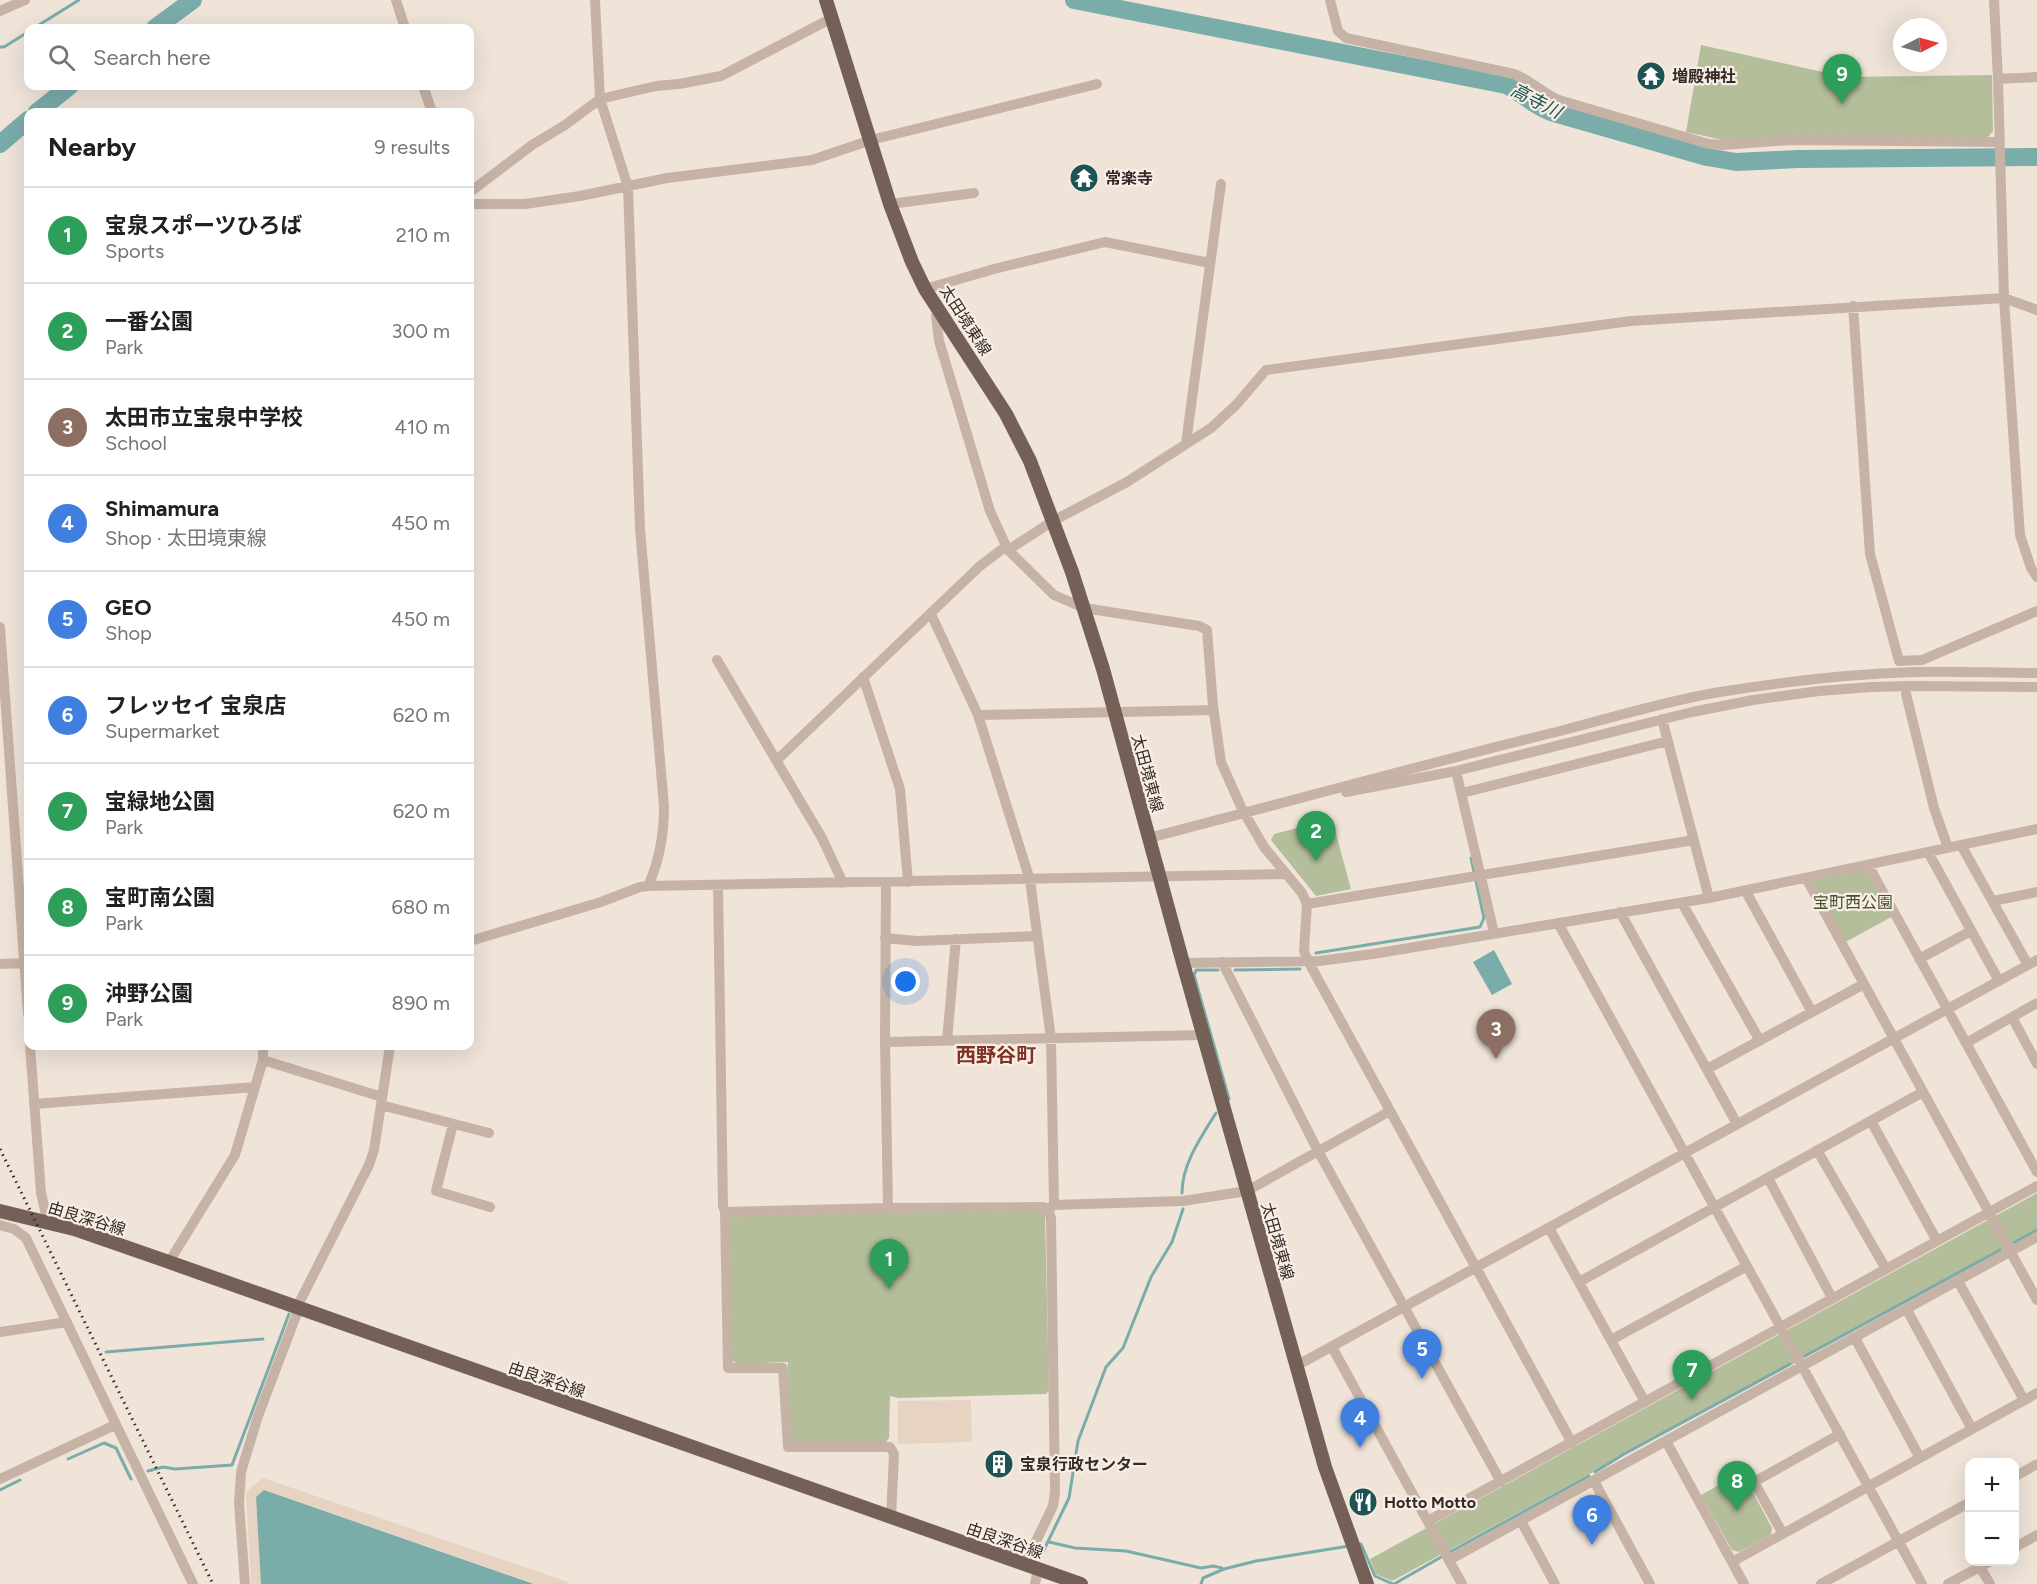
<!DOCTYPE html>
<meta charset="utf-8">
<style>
body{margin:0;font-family:Figtree,"Noto Sans JP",sans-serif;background:#f6f6f6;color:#202124}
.controls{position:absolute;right:18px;bottom:18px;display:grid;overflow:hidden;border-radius:12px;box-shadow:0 6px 24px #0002}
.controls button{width:54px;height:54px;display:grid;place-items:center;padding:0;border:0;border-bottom:2px solid #e0e0e0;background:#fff;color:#202124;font:30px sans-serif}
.compass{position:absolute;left:1893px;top:18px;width:54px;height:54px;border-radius:50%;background:#fff;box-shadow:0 6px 24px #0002;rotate:84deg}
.you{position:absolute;left:906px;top:982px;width:21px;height:21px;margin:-15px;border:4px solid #fff;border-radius:50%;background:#1a73e8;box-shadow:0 0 0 9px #1a73e833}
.badge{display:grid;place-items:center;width:39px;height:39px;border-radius:50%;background:#b45309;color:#fff;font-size:20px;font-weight:700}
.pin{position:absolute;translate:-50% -50px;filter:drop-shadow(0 2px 3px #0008)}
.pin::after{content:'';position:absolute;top:32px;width:21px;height:18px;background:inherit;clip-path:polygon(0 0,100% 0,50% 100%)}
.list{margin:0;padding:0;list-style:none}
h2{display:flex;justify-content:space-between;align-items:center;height:78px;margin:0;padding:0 24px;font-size:26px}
h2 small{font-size:20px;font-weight:400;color:#757577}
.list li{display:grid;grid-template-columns:39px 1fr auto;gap:18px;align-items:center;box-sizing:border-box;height:96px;padding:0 24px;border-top:2px solid #e0e0e0}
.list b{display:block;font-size:22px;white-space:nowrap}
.list p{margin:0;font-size:20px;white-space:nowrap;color:#757577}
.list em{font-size:20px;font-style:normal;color:#757577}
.icon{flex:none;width:33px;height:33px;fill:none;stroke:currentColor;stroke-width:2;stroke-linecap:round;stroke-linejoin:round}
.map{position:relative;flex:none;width:2037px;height:1584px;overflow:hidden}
.search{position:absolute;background:#fff;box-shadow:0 6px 24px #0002;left:24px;top:24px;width:450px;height:66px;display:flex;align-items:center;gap:15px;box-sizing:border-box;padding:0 21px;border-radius:12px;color:#757577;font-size:22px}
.panel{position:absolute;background:#fff;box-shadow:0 6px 24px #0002;left:24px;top:108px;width:450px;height:942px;border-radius:12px}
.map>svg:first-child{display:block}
.green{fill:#b5be9a}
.plaza{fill:#e7d3c1}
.water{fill:#7aacaa}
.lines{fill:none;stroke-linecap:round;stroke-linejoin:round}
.stream{stroke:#7aacaa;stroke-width:3}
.river{stroke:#7aacaa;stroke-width:18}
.minor{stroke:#c7b3a6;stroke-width:10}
.major{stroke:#756058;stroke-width:14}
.rail{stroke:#342a27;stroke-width:3;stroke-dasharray:1.5 4.5;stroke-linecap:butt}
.labels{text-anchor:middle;stroke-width:4.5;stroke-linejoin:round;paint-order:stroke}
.poi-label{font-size:16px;font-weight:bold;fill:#342a27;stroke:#f8eee5;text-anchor:start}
.street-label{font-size:16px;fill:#342a27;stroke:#f8eee5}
.park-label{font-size:16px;fill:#46512c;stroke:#f8eee5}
.water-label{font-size:18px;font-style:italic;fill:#1e5353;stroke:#f8eee5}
.quarter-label{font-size:20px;font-weight:bold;fill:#7f3223;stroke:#f8eee5}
</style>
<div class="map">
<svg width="2037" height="1584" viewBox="0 0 2037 1584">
<rect width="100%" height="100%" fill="#f0e4d9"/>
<!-- green -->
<path class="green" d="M1701 45 1845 77 1992 75 1993 131 1988 137 1723 140 1686 132Z
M1332 819 1351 889 1316 896 1271 840 1274 834Z
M1868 865 1895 915 1842 944 1806 878Z
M2037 1193V1232L1392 1581 1376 1574 1370 1559Z
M1041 1210 1045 1214 1049 1390 1046 1394 899 1398 890 1396 889 1438 886 1442 792 1443 789 1440 788 1362 737 1364 732 1360 729 1218 733 1215Z
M1742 1472 1772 1528 1771 1535 1739 1552 1732 1550 1701 1495Z"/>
<!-- plaza -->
<path class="plaza" d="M971 1400 972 1442 898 1444V1401Z
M263 1478 568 1582 567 1584H536L265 1490 256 1497 261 1584H251L246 1492Z"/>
<!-- water -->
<path class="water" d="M1494 950 1512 984 1492 995 1473 962Z
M264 1490 534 1584H261L256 1497Z"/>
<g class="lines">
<!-- stream -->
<path class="stream" d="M34 28 79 0
M0 47H4L28 32
M1316 953 1480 927 1484 918 1471 858
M1218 970H1196L1194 975 1229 1099
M1235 970 1300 969
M1182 1193C1182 1164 1201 1137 1216 1113
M2015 1242 2037 1230
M106 1352 263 1339
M1805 1356 2000 1250
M68 1459 104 1443 116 1448 131 1479
M232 1465 289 1314
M148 1471 163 1467 175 1469 232 1465
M1595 1472 1624 1454 1790 1364
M0 1490 20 1480
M1049 1542 1075 1548 1126 1551 1201 1568 1213 1566 1222 1568
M1358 1544H1361L1375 1576 1393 1584
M999 1548 1040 1558 1069 1498 1078 1441 1106 1367 1123 1348 1151 1277 1172 1242 1183 1209
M1448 1553 1589 1476
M1201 1584 1203 1578 1224 1569 1256 1561 1349 1546
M1394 1584 1443 1556"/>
<!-- river -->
<path class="river" d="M1074 0 1506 85C1522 93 1534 106 1551 112L1707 157 1736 162 1798 159 2037 157
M155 28 193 0
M37 112 70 86
M0 144 28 120"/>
<!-- minor -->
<path class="minor" d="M396 0 405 28
M595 0 600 99 628 187 640 529 664 806C664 834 660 860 648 886
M1330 0 1338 31 1346 38 1514 74C1531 80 1542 93 1559 100L1709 144 1723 145 1791 140 2000 142
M1994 0 1998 79 2004 298 2020 535 2031 568 2037 577
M0 11 25 0
M1998 79 2037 77
M423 86 432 112
M470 192 532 145 565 125 600 99 656 86 679 84 721 76 832 18
M470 204H525L580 196 667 178 812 160 871 140 1097 84
M890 204 974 193
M925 289 994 269 1105 242 1210 263
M1853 306 1870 554 1899 661 1922 660 2037 611
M939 308 936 316 939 341 990 511 1008 550 1054 595 1084 608 1199 626 1207 630 1213 706 1221 762 1242 809 1264 847 1302 893 1307 904 1304 951 1308 961 1572 1443
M1186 443 1221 184
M1008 550 1053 521 1127 482 1211 428 1236 405 1266 370 1631 321 2004 298 2037 310
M931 614 978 715 1030 880 1051 1039 1054 1205 1048 1209
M0 627 28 1014
M717 660 822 838 843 883
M863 677 900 789 908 882
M1906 694 1934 808 1948 848
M978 715 1213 710
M1662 719 1709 898
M777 760 980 566 1005 547
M1456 771 1494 933
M1346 792 1456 771 1692 712 1753 700 1819 691 1872 687 1911 686 2037 687
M1462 793 1668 741
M1149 838C1287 802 1425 764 1564 730 1614 717 1663 702 1714 693 1780 682 1847 674 1914 672 1955 671 1996 673 2037 673
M1961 845 2028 965
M1928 852 1999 981
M1868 865 2037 1172
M1806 878 2037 1300
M886 882 885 1042 888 1208
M718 885 723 1206 725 1212
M1745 890 1812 1012
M1993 901 2037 892
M1682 903 1760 1041
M1307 904 1694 840
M1620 912 1737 1124
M1558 923 1922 1584
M885 938 917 941 1037 936
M470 941 601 902 640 887 648 886 1286 874
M1919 959 1971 931
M1222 962 1318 1151 1501 1482
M1183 963 1319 961 1373 954 1709 898 2037 829
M0 964 28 963
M2012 1017 2037 1064
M947 1041 956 939
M885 1042 1203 1035
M1966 1043 2037 1003
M30 1046 41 1193 48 1223
M263 1060 382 1097
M1707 1069 1864 984
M34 1104 255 1087
M381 1105 489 1133
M1871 1121 1937 1241
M453 1124 436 1191 490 1207
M1817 1150 1886 1269
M1768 1178 1832 1298
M1054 1205 1183 1201 1247 1191 1390 1111
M0 1225 14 1229 26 1238 193 1584
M1549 1228 1645 1402
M169 1262 235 1155 263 1060V1046
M1958 1281 2024 1400
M1579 1282 1923 1092
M297 1307 369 1165 374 1150 390 1046
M1907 1310 1972 1429
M0 1332 67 1322
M1855 1338 1920 1458
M1611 1340 1747 1266
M1332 1347 1462 1584
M1296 1366 2037 960
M1666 1441 1744 1584
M2014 1477 2037 1464
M0 1479 115 1425
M1594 1481 1650 1584
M891 1517 894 1454 890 1447H788L783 1368H728L725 1212 888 1208 1043 1207 1048 1209 1051 1218 1055 1492 1053 1506 1025 1564
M1428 1521 2037 1186
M1521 1521 1555 1584
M1783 1534 1754 1482 1840 1434
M2014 1548 2037 1535
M1449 1560 2037 1237
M1732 1562 2037 1393
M1980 1567 1990 1584
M245 1584 239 1503 241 1472 258 1416 299 1308
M1035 1584 1038 1569
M1821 1584 1970 1502
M1948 1584 1989 1562"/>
<!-- major -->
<path class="major" d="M826 0 890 204 912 262 925 289 1006 414 1030 461 1072 572 1103 669 1183 963 1325 1467 1367 1584
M0 1211 74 1229 169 1262 1081 1584"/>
<!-- rail -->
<path class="rail" d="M0 1149 213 1584"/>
</g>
<!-- icons -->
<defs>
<g id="temple-disc" transform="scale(1.5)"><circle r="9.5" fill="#1e5353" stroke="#f8eee5"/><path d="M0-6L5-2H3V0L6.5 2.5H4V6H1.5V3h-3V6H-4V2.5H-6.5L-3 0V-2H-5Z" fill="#fff"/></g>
<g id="building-disc" transform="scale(1.5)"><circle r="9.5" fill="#1e5353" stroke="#f8eee5"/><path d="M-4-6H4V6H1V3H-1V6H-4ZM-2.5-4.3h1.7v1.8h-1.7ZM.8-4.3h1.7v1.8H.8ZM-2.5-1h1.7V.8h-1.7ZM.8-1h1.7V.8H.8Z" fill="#fff"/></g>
<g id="restaurant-disc" transform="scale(1.5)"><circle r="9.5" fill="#1e5353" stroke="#f8eee5"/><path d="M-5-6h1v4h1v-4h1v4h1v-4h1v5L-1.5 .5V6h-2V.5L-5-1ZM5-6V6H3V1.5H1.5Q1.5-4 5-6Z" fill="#fff"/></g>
</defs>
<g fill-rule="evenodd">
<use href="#temple-disc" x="1651" y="76"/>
<use href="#temple-disc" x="1084" y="178"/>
<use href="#building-disc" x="999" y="1464"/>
<use href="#restaurant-disc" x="1363" y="1502"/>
</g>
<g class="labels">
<!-- poi labels -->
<g class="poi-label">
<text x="1672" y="82">増殿神社</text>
<text x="1105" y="184">常楽寺</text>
<text x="1020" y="1470">宝泉行政センター</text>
<text x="1384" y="1508">Hotto Motto</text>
</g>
<!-- street labels -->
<g class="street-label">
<text transform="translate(966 320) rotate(57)" y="6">太田境東線</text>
<text transform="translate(1148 773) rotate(75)" y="6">太田境東線</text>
<text transform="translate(87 1218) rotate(17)" y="6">由良深谷線</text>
<text transform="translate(1278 1241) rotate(74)" y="6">太田境東線</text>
<text transform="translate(547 1379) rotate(19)" y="6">由良深谷線</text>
<text transform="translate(1005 1540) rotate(19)" y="6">由良深谷線</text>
</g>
<!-- park labels -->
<g class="park-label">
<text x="1853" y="908">宝町西公園</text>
</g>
<!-- water labels -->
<g class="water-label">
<text transform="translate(1536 101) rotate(27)" y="6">高寺川</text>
</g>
<!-- quarter labels -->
<g class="quarter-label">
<text x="996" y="1062">西野谷町</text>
</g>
</g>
</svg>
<div class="controls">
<button>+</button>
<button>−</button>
</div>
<svg class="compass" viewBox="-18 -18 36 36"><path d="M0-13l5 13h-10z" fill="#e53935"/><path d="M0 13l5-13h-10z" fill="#757577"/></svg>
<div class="you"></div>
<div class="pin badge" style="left:889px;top:1289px;background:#2e9e5b">1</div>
<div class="pin badge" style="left:1316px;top:861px;background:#2e9e5b">2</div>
<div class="pin badge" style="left:1496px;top:1059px;background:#8d6e63">3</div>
<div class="pin badge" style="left:1360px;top:1448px;background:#3f7fe0">4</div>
<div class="pin badge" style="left:1422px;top:1379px;background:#3f7fe0">5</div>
<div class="pin badge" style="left:1592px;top:1545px;background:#3f7fe0">6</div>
<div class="pin badge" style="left:1692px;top:1400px;background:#2e9e5b">7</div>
<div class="pin badge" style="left:1737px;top:1511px;background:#2e9e5b">8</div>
<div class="pin badge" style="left:1842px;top:104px;background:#2e9e5b">9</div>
<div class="search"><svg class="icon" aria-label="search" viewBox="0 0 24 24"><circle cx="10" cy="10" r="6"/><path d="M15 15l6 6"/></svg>Search here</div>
<section class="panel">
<h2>Nearby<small>9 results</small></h2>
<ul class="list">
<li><span class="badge" style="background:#2e9e5b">1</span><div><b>宝泉スポーツひろば</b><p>Sports</p></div><em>210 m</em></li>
<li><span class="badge" style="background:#2e9e5b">2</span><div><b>一番公園</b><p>Park</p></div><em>300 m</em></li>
<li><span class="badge" style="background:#8d6e63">3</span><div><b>太田市立宝泉中学校</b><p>School</p></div><em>410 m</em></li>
<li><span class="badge" style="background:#3f7fe0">4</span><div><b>Shimamura</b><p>Shop · 太田境東線</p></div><em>450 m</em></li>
<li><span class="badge" style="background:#3f7fe0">5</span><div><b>GEO</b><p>Shop</p></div><em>450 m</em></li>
<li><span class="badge" style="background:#3f7fe0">6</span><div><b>フレッセイ 宝泉店</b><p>Supermarket</p></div><em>620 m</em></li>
<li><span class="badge" style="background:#2e9e5b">7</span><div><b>宝緑地公園</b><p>Park</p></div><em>620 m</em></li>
<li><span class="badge" style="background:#2e9e5b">8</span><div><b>宝町南公園</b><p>Park</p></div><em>680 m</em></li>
<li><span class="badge" style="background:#2e9e5b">9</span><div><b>沖野公園</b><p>Park</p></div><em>890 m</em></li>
</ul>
</section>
</div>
